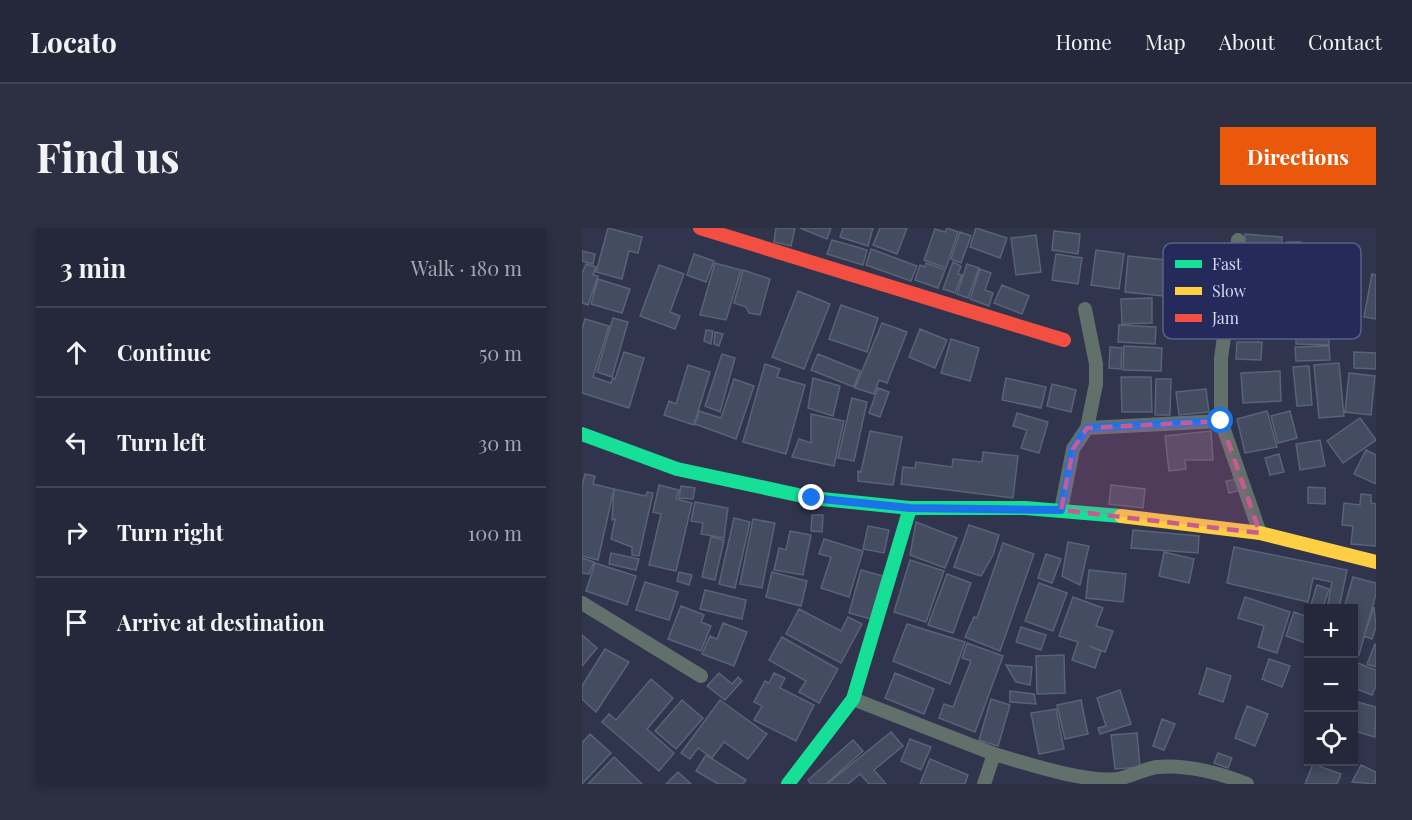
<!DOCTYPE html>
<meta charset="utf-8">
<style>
body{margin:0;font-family:"Playfair Display",serif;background:#2d2f42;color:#f1f3f6}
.controls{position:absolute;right:18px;bottom:18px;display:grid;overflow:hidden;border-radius:0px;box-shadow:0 3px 9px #0003}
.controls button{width:54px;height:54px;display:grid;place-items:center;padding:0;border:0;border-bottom:2px solid #424454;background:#25273a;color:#f1f3f6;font:30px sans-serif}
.stop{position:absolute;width:18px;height:18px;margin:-14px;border:4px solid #1a73e8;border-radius:50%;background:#fff}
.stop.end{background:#1a73e8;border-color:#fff;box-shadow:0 2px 6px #0008}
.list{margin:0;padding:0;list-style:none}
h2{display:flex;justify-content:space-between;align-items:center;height:78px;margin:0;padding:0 24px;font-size:26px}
h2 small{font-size:20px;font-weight:400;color:#a3a5af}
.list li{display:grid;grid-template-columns:39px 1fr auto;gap:18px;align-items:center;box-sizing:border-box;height:90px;padding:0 24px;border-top:2px solid #424454}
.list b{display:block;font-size:22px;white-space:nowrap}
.list em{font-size:20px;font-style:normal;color:#a3a5af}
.icon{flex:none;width:33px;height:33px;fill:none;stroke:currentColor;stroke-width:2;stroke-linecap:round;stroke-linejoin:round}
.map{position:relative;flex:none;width:794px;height:556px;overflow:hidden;border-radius:0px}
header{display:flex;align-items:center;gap:36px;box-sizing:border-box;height:84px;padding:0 30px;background:#25273a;border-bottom:2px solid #424454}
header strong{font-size:28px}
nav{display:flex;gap:33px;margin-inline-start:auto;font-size:21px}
.intro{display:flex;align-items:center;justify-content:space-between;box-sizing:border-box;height:144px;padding:0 36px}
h1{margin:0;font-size:42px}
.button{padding:15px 27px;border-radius:0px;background:#ea580c;color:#fff;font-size:21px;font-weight:700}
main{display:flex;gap:36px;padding:0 36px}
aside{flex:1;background:#25273a;border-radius:0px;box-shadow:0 3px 9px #0003}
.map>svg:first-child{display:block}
.building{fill:#444c61;stroke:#596277;stroke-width:1.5}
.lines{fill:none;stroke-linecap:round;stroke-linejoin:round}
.street{stroke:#62706b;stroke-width:14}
.fast{stroke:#16e098;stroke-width:14}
.slow{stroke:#ffcf43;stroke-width:14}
.jam{stroke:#f24e42;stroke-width:14}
.route{stroke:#1a73e8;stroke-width:8}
.marked{fill:#c85c92;fill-opacity:0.2;stroke:#c85c92;stroke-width:4.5;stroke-dasharray:12 8;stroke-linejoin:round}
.key{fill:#242b5a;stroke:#586089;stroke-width:1.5}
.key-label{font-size:16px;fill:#d2daf8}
</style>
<header>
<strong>Locato</strong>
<nav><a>Home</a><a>Map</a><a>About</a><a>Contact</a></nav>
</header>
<div class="intro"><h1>Find us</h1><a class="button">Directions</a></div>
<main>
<aside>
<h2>3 min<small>Walk · 180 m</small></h2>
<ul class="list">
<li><svg class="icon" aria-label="ahead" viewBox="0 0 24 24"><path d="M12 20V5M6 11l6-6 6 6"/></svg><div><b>Continue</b></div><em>50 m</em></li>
<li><svg class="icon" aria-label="left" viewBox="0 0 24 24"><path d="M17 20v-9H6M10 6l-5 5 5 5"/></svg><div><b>Turn left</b></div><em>30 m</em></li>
<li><svg class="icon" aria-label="right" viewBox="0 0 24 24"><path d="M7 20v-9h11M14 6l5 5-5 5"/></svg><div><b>Turn right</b></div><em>100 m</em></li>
<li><svg class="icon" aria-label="arrive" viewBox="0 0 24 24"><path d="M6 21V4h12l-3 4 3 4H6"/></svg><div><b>Arrive at destination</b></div></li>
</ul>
</aside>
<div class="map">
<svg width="794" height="556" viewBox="0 0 794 556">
<rect width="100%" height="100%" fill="#31344d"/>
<!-- building -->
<path class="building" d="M26 0 60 9 56 25 47 23 40 51 14 44Z
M194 0H213L209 18 192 14Z
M218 0H249L245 11Z
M261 0H291L286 18 258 9Z
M298 0H325L315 26 291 17Z
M365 0 376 4 364 40 342 32 353 1 363 4Z
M394 0 425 10 418 30 388 19Z
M472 3 498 6 496 26 470 22Z
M378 4 389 8 379 35 369 31Z
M663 6 700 9 697 62H693L695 23 663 20Z
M454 7 459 44 434 47 429 10Z
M250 12 285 22 281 37 245 26Z
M705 14H719L717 65 702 64Z
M289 21 335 38 329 53 284 37Z
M514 22 542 26 537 61 509 57Z
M0 23 13 26 11 36 0 33Z
M112 26 132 33 124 54 105 47Z
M474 26 500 30 496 56 470 52Z
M546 28 584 32 581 68 543 64Z
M371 34 379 38 376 46 380 47 373 65 361 61Z
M133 35 159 42 144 92 118 87Z
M344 35 363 42 356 60 333 52 338 37 343 39Z
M4 36 14 39 11 47 16 48 6 77 0 75V45Z
M385 36 397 40 386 70 375 66Z
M77 37 102 46 88 84 98 88 93 101 58 88Z
M398 41 409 45 403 62 411 65 407 78 388 71Z
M161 42 188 51 178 87 167 85 164 79 152 75Z
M790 46 794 47V91L782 89Z
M16 51 48 61 40 85 9 76Z
M420 57 447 68 440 86 412 75Z
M216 63 248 76 222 141 190 129Z
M570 70V95L540 96 539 71Z
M259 77 296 90 285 124 247 111Z
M31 90 46 94 30 149 15 144Z
M3 91 27 98 11 149 29 155 31 150 33 151 42 124 62 130 47 180 0 165V101Z
M300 95 325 104 305 155 297 152 292 166 273 160Z
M537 97 574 99 573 116 536 114Z
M338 101 365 112 353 140 327 129Z
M124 102 131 103 129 116 122 113Z
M714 103 747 104V117L714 116Z
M133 104 141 106 137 118 132 116Z
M369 111 397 120 388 153 359 145Z
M655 114H680L679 132 654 131Z
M542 118 580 120 579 143 541 142Z
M747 118 748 132 714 133 713 119Z
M528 119 540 120 539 141 527 140Z
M772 124 794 125V141L772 140Z
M140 126 153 130 138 184 123 178Z
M236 126 278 143 272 159 229 142Z
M757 135 762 188 737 190 732 137Z
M183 136 198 141 195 149 223 157 204 226 161 214Z
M106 137 128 144 112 197 82 187 87 173 94 176Z
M727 138 730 177 715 178 711 139Z
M698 143 699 173 661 175 659 145Z
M767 145 793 148 789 187 763 184Z
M539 149H569L570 184H540Z
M231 150 258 158 251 188 226 180Z
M424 150 464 159 459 180 420 172Z
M152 151 172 158 154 211 113 196 117 183 139 190Z
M574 151H589L588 187H573Z
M470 156 494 162 489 184 465 178Z
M296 160 307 164 298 189 287 185Z
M624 161 627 184 597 187 594 164Z
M270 170 285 174 272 233 256 230Z
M685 183 695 219 663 225 655 191Z
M708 183 715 210 696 215 689 188Z
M435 185 466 194 457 225 439 220 445 202 431 198Z
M229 186 262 193 252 238 210 229 217 211 229 215Z
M778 190 794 212 761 235 745 213Z
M288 203 320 209 311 257 276 253V243L279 244Z
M629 203 631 232H603L604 241 587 243 583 208Z
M738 212 743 238 718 242 714 216Z
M784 222 794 227V256L772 246Z
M401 224 436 228 431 270 319 256 321 239 333 240 334 234 370 239 371 231 400 234Z
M697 226 702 244 688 247 683 230Z
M3 246 13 248 11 256 32 261 16 332 0 328V258Z
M655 251 658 262 647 265 644 253Z
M77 257 97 262 94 271 110 275 94 343 67 337 79 286 71 284Z
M529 257 563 261 561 280 527 276Z
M99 258 113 260 111 271 97 270Z
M726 259 743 260V276L726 275Z
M32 261 64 268 65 264 71 265 57 328 50 327V319L29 311 33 291 30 292Z
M779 266 789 267V275L794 276V318L769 316 771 298 760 297 762 275 778 277Z
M113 274 146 280 142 310 119 306 121 295 109 293Z
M230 287H241L240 304 229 303Z
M152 290 168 294 153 360 137 356Z
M171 291 193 295 180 360 158 356Z
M334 294 375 310 363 340 328 327Z
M387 297 417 307 411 327 399 348 372 339Z
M286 298 307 302 302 325 281 321Z
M551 302 617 308 616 325 549 320Z
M208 303 229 307 221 347 192 342 197 320 204 322Z
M129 309 142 312 133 352 120 349Z
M242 311 281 323 267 369 239 360 249 329 237 326Z
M486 314 507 318 498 357 480 348Z
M421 315 452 326 418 423 383 409 392 389 395 390Z
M652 319 765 342 757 380H745L750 354 731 350 726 374 645 355Z
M582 324 612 331 607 355 577 348Z
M29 325 57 331 54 342 27 336Z
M464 326 479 331 470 355 456 350Z
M0 330 12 334 7 346 0 345Z
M328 332 362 343 344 394 312 384Z
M13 335 54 348 45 377 4 363Z
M279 342 301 348 289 391 267 385Z
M507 342 544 346 541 374 504 370Z
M97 344 110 347 107 357 95 353Z
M190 344 225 353 219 378 184 369Z
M365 346 389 355 371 405 346 397Z
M771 349 794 355V366L777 427 772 425V380H762Z
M63 354 96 364 87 392 54 382Z
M457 355 485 365 471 403 443 393Z
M735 357 747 361 741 380H728Z
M123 362 164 372 160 391 118 381Z
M491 369 521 380 514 398 531 403 523 424 507 418 519 423 513 440 490 432 496 414 477 408Z
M663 369 708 384 695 425 676 419 682 398 656 390Z
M99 378 122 387 119 394 129 398 119 423 86 411Z
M792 379 794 399 790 411 782 408Z
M217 381 259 403 266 389 280 396 259 435 204 406Z
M712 384 726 389V416L704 408Z
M141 395 165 404 152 438 120 426 128 408 135 411Z
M325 396 383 414 368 456 311 433Z
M439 399 464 407 459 422 434 414Z
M0 407 15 420 0 438Z
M200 409 256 441 237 475 217 464 224 453 187 432Z
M385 415 421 428 393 504 357 490 362 476 371 479 389 433 380 430Z
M793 416 794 417V439L785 436Z
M23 421 47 434 14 484 0 471V458Z
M482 427 483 465 455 466 454 428Z
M687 431 708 438 700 459 680 451Z
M773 434 794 442V458L790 467 772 460Z
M424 437 450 439 448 457 434 454Z
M625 440 649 448 641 474 617 466Z
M137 445 150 456 156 449 160 453 143 472 125 458Z
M192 445 203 450 198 460 232 477 214 513 172 492 180 478 172 474 183 453 187 455Z
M313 445 352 461 342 486 303 470Z
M69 451 91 470 65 501 92 525 77 543 20 494 27 486 34 492Z
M538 462 549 496 518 506 516 500 524 498 515 470Z
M428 463 452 466 454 476 428 474Z
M409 471 428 477 416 518 397 512Z
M100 472 121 490 94 521 73 503Z
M138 472 185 506 166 531 142 514 130 530 116 520 108 531 99 525Z
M499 472 506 506 483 511 475 477Z
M772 473 794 479 793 509 772 503Z
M665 478 686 486 673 518 653 510Z
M474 481 482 521 457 526 449 485Z
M580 491 593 496 582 522 571 518Z
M309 504 321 518 292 542 304 556H287L278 546 266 556H245Z
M555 505 558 539 533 541 529 507Z
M8 506 29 525 0 556V515Z
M328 511 349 519 339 542 319 533Z
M271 512 281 523 244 556H229L226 552Z
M636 525 650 530 646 540 632 535Z
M124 527 164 552 161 556H136L114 543Z
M32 529 60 556H6Z
M348 531 386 547 383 556H338Z
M731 536 759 546 755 556H723Z
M779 537 794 544 793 556 770 554Z
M96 544 109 556H84Z"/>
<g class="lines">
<!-- street -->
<path class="street" d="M656 12 639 130V193L678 305
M503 81 514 136V156L505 200
M479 282 491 221 505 200 639 193
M0 375 119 448
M271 471 412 526 402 556
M412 526C443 535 504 555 535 551 548 549 561 541 575 539 603 536 639 545 665 556"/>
<!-- fast -->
<path class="fast" d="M0 206 95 241 230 270 328 280H443L539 288
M206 556 271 471 328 280"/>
<!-- slow -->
<path class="slow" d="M539 288 678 305 794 334"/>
<!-- jam -->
<path class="jam" d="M118 0 482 112"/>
</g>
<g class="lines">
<!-- route -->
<path class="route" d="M230 270 328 280 479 282 491 221 505 200 639 193"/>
</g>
<!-- marked area -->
<path class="marked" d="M639 193 678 305 479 282 491 221 505 200Z"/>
<!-- legend -->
<rect x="581" y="15" width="198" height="96" rx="9" class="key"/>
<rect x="593" y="32" width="27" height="8" fill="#16e098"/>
<rect x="593" y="59" width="27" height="8" fill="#ffcf43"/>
<rect x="593" y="86" width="27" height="8" fill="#f24e42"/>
<g class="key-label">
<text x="630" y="42">Fast</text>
<text x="630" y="69">Slow</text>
<text x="630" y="96">Jam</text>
</g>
</svg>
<div class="controls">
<button>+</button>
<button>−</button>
<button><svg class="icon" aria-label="locate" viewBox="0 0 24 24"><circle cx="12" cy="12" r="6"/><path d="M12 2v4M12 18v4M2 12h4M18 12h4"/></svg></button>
</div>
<div class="stop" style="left:639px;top:193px"></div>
<div class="stop end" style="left:230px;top:270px"></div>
</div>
</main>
